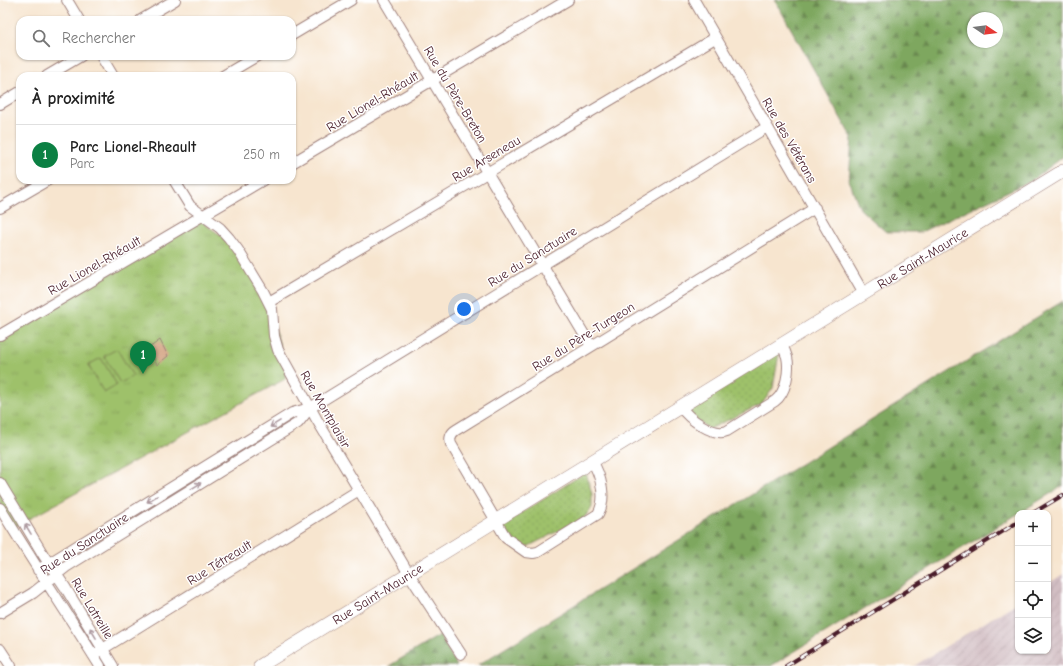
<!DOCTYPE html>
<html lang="fr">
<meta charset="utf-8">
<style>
body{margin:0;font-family:"Comic Neue",sans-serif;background:#f6f6f6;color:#222}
.controls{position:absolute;right:12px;bottom:12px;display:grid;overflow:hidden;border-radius:8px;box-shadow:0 1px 3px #0004}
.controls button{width:36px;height:36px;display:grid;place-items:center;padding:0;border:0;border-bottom:1px solid #e0e0e0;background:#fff;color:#222;font:20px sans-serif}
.compass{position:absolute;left:967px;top:12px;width:36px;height:36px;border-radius:50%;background:#fff;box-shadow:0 1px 3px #0004;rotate:103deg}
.you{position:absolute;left:464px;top:309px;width:14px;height:14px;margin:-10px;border:3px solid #fff;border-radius:50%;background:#1a73e8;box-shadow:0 0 0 6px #1a73e833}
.badge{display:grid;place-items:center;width:26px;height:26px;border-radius:50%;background:#0b8043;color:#fff;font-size:13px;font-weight:700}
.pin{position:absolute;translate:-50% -33px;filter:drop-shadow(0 1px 2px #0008)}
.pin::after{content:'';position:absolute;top:21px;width:14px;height:12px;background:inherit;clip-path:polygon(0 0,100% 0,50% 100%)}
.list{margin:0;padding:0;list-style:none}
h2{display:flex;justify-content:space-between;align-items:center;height:52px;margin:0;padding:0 16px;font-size:17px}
h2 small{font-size:13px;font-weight:400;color:#767676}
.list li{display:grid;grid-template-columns:26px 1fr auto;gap:12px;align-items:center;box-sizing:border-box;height:60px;padding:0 16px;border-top:1px solid #e0e0e0}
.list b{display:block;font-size:15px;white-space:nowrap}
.list p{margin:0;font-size:13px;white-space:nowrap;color:#767676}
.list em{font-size:13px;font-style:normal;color:#767676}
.icon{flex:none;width:22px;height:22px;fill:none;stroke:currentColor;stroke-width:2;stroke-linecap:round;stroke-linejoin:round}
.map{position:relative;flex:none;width:1063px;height:666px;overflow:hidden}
.search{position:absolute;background:#fff;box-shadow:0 1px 3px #0004;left:16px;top:16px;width:280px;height:44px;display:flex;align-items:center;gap:10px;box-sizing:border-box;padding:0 14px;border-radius:12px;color:#767676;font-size:15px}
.panel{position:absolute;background:#fff;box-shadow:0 1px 3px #0004;left:16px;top:72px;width:280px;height:112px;border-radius:12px}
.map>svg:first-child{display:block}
.industrial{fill:url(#industrial-furrows)}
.grass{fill:url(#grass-dots);stroke:#74704b}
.forest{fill:url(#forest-firs);stroke:#646345;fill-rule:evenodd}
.park{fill:url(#park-tufts);stroke:#74704b}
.garden{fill:#9ec16b;stroke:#74704b}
.building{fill:#d2a180}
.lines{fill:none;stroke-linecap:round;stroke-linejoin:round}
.minor-casing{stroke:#a0827d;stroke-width:12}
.tertiary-casing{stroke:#a0827d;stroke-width:14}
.minor{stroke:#fff;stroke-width:10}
.tertiary{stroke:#fff;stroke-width:13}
.rail-casing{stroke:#4a1f2b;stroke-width:4}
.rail{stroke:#fff;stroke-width:2.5;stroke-dasharray:8;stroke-linecap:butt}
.oneway{stroke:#ae9aa0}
.labels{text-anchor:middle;stroke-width:3;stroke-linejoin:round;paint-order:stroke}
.street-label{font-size:13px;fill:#4a1f2b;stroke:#fff}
</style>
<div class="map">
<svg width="1063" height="666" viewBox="0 0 1063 666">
<defs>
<pattern id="industrial-furrows" width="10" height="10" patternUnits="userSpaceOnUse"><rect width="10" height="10" fill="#d2bec3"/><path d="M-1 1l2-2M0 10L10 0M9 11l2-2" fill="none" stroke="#b6a3a8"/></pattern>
<pattern id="grass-dots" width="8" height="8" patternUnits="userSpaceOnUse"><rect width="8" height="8" fill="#9ec16b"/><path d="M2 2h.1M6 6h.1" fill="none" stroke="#8aa55d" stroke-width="1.8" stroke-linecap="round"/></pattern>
<pattern id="forest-firs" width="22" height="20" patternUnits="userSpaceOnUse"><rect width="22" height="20" fill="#7ea75f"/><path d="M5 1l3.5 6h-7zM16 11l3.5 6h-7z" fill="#69874f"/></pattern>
<pattern id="park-tufts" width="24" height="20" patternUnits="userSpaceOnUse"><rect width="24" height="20" fill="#9ec16b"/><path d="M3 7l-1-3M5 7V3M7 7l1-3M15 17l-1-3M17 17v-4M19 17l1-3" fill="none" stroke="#8aa55d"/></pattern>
</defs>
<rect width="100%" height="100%" fill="#fff"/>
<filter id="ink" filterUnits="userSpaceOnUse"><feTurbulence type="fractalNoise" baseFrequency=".025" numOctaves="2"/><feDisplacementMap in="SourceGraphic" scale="8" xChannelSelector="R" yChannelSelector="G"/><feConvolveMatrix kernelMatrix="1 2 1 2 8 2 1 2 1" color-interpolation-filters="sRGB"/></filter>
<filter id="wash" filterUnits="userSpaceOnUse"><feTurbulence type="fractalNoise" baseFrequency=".012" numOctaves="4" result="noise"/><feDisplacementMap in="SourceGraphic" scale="16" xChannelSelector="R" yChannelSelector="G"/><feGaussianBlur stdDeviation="0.9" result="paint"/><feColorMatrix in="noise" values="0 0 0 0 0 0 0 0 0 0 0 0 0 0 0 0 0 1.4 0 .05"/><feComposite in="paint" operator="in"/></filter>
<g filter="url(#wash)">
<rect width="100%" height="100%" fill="#f7e5cf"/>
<!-- industrial -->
<path class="industrial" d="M1063 574V666H914L1018 602V651H1048V584Z"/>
<!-- grass -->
<path class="grass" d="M780 348 773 388 762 404 709 429 682 411Z
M586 472 592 494V507L584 518 525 548 498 528Z"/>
<!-- forest -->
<path class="forest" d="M775 0H1063V157L1032 180 921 232H886L860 209 849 180 852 137 849 133ZM973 18H997V42H973Z
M1063 301V486L771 666 478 665Z
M440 635 457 666H389Z"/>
<!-- park -->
<path class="park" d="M201 221 231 243 268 302 286 369 285 379 14 527 0 504V337Z"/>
<!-- garden -->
<path class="garden" d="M117 349 133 376 120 383 104 356Z
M101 358 117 385 104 393 88 365Z"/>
<g id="blocks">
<!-- building -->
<path class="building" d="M160 340 168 356 157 365 149 348Z"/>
</g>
</g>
<g filter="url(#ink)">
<use href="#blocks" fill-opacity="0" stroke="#a0827d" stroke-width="1"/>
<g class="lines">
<!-- minor casing -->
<g class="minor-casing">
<path id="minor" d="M67 0 79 20
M384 0 591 346
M694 0 864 294
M141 20 175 0
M292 35 351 0
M101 56 113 76
M47 76 81 56
M223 76 257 56
M0 104 20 92
M292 163 568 0
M174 180 190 206 220 228 229 238 238 250 263 291 272 309 274 336 278 350 317 420 409 574 461 654
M0 208 48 180
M269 302 715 38
M0 335 263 180
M681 407C688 418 713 437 727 431L775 401C786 393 790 370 787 357 786 353 784 349 781 345
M592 461C601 475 607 499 598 514L538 552 533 553 526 552 506 538 451 444C449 438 451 433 456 430L815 208
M0 483 44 556 65 587 113 666
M0 508C32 561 67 613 100 666
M38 570 292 413 310 408 767 127
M0 613 33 593 66 567 298 423 310 408
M0 649 11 666
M93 655 359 490"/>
</g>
<!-- tertiary casing -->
<g class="tertiary-casing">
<g id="tertiary">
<path id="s1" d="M260 666 1063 171"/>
</g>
</g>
<!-- minor -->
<use href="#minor" class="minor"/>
<!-- tertiary -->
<use href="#tertiary" class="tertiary"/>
<!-- rail casing -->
<g class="rail-casing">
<path id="rail" d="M1033 513 1063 495
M786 666 1018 522"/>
</g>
<!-- rail -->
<use href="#rail" class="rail"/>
</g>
<!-- one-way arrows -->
<defs><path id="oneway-shaft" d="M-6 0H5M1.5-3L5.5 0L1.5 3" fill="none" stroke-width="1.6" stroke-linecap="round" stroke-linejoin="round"/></defs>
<g class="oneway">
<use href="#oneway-shaft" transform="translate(275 424) rotate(148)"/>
<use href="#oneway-shaft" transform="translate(196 486) rotate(-32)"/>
<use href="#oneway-shaft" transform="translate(152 499) rotate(149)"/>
<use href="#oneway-shaft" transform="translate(28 529) rotate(-121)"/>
<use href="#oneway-shaft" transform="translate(93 633) rotate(-121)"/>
</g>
</g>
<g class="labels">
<!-- street labels -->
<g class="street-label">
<text transform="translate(456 94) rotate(59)" y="5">Rue du Père-Breton</text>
<text transform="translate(372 101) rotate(-31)" y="5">Rue Lionel-Rhéault</text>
<text transform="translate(790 140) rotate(60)" y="5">Rue des Vétérans</text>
<text transform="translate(486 158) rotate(-31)" y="5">Rue Arseneau</text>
<text transform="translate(532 256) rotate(-32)" y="5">Rue du Sanctuaire</text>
<text dy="5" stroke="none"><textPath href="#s1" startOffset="778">Rue Saint-Maurice</textPath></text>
<text transform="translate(94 265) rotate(-30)" y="5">Rue Lionel-Rhéault</text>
<text transform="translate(583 336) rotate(-32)" y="5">Rue du Père-Turgeon</text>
<text transform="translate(326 409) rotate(60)" y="5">Rue Montplaisir</text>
<text transform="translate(84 543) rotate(-33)" y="5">Rue du Sanctuaire</text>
<text transform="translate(219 562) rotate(-32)" y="5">Rue Tétreault</text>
<text dy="5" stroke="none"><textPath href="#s1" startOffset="138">Rue Saint-Maurice</textPath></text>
<text transform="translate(93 608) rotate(59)" y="5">Rue Latreille</text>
</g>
</g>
</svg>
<div class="controls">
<button>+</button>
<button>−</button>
<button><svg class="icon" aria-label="locate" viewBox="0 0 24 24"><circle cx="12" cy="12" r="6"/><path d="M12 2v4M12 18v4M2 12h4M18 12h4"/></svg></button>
<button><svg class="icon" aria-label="layers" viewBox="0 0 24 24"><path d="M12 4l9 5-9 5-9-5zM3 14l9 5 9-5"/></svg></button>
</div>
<svg class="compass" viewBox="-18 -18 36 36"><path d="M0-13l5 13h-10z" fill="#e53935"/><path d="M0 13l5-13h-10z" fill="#767676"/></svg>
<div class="you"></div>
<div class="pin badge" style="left:143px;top:374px">1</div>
<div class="search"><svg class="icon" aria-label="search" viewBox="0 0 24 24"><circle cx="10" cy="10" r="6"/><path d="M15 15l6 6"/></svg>Rechercher</div>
<section class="panel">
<h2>À proximité<small></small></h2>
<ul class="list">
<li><span class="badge">1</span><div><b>Parc Lionel-Rheault</b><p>Parc</p></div><em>250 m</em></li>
</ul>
</section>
</div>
